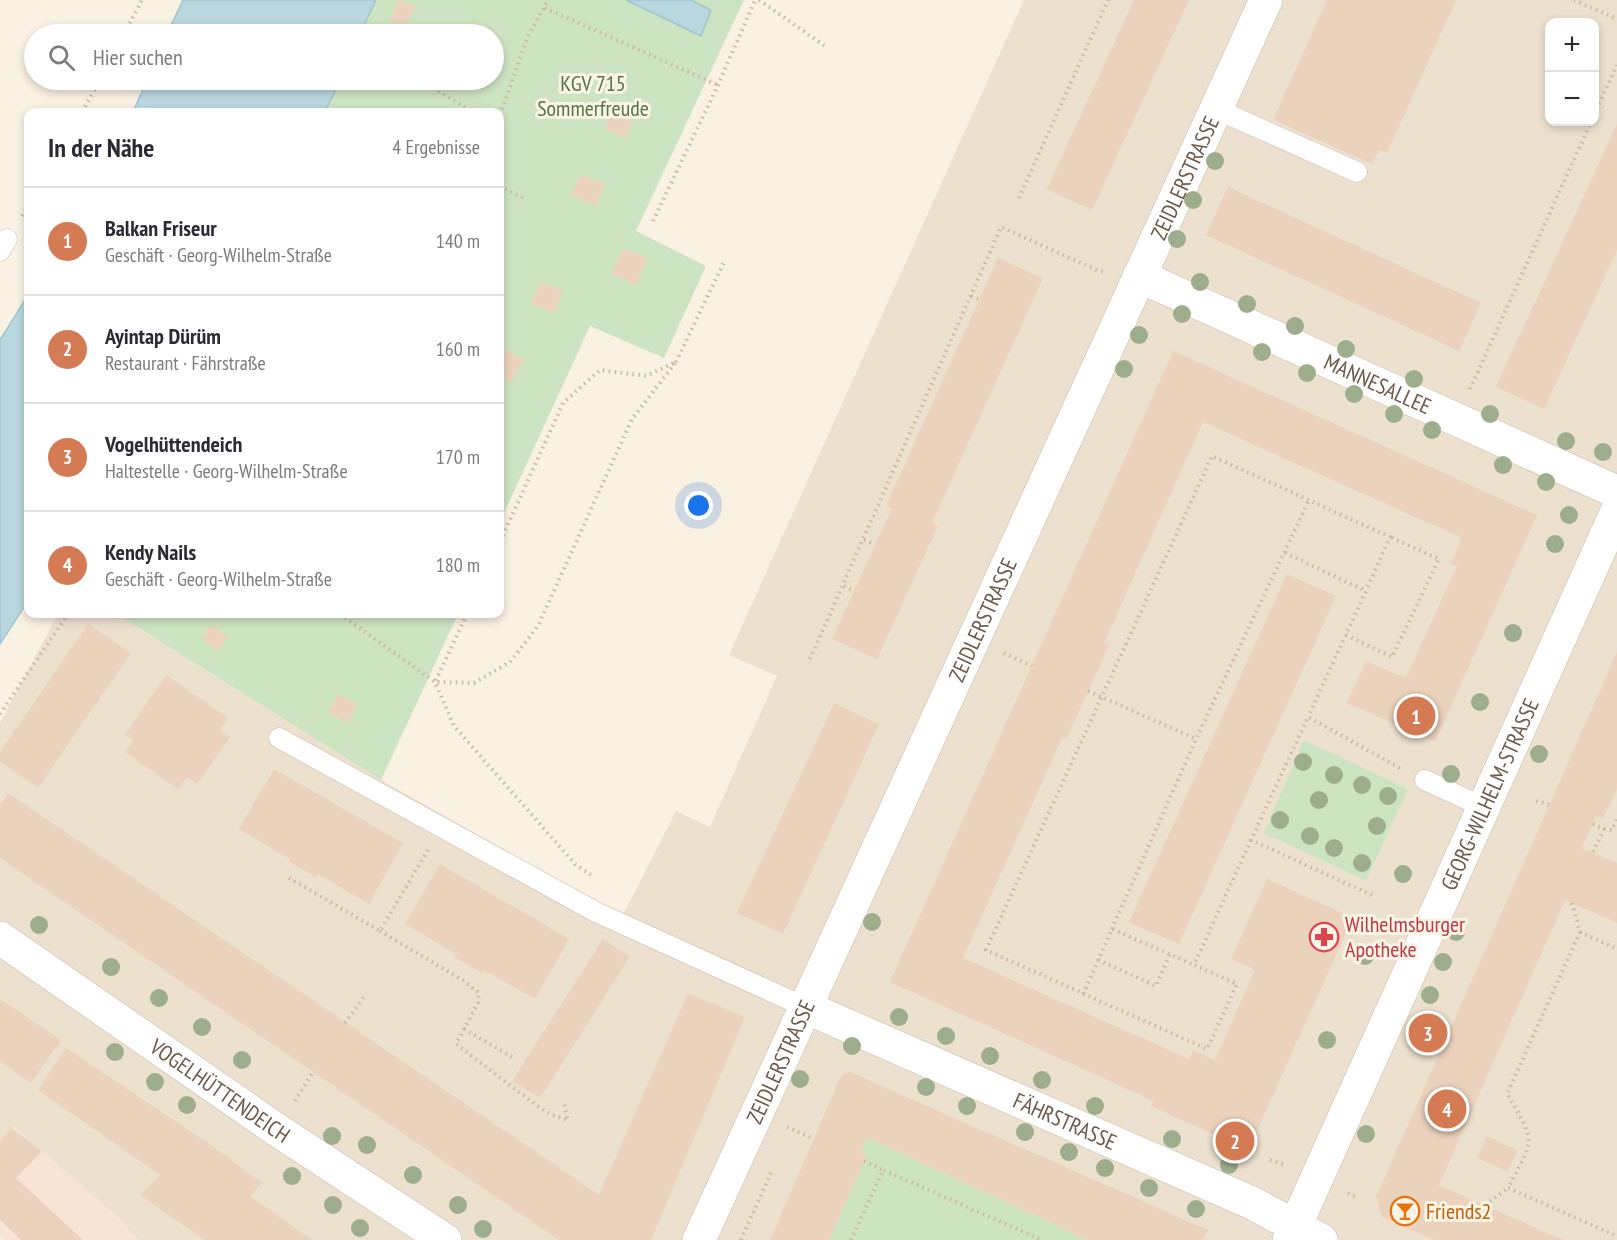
<!DOCTYPE html>
<html lang="de">
<meta charset="utf-8">
<style>
body{margin:0;font-family:"PT Sans Narrow",sans-serif;background:#f7f7f7;color:#2b2b33}
.controls{position:absolute;right:18px;top:18px;display:grid;overflow:hidden;border-radius:12px;box-shadow:0 3px 9px #0003}
.controls button{width:54px;height:54px;display:grid;place-items:center;padding:0;border:0;border-bottom:2px solid #e1e1e2;background:#fff;color:#2b2b33;font:30px sans-serif}
.you{position:absolute;left:699px;top:506px;width:21px;height:21px;margin:-15px;border:4px solid #fff;border-radius:50%;background:#1a73e8;box-shadow:0 0 0 9px #1a73e833}
.badge{display:grid;place-items:center;width:39px;height:39px;border-radius:50%;background:#d57b54;color:#fff;font-size:20px;font-weight:700}
.pin{position:absolute;translate:-50% -50%;border:3px solid #fff;box-shadow:0 2px 6px #0006}
.list{margin:0;padding:0;list-style:none}
h2{display:flex;justify-content:space-between;align-items:center;height:78px;margin:0;padding:0 24px;font-size:26px}
h2 small{font-size:20px;font-weight:400;color:#7c7c81}
.list li{display:grid;grid-template-columns:39px 1fr auto;gap:18px;align-items:center;box-sizing:border-box;height:108px;padding:0 24px;border-top:2px solid #e1e1e2}
.list b{display:block;font-size:22px;white-space:nowrap}
.list p{margin:0;font-size:20px;white-space:nowrap;color:#7c7c81}
.list em{font-size:20px;font-style:normal;color:#7c7c81}
.icon{flex:none;width:33px;height:33px;fill:none;stroke:currentColor;stroke-width:2;stroke-linecap:round;stroke-linejoin:round}
.map{position:relative;flex:none;width:1617px;height:1240px;overflow:hidden}
.search{position:absolute;background:#fff;box-shadow:0 3px 9px #0003;left:24px;top:24px;width:480px;height:66px;display:flex;align-items:center;gap:15px;box-sizing:border-box;padding:0 21px;border-radius:33px;color:#7c7c81;font-size:22px}
.panel{position:absolute;background:#fff;box-shadow:0 3px 9px #0003;left:24px;top:108px;width:480px;height:510px;border-radius:12px}
.map>svg:first-child{display:block}
.residential{fill:#ece1cf;fill-rule:evenodd}
.commercial{fill:#f8e3d6}
.green{fill:#cde4c2}
.water{fill:#b9d7df;stroke:#a0c5d0;stroke-width:1.5}
.building{fill:#ebd2bc}
.lines{fill:none;stroke-linecap:round;stroke-linejoin:round}
.service-casing{stroke:#c7b9aa;stroke-width:21}
.minor-casing{stroke:#c7b9aa;stroke-width:34}
.tertiary-casing{stroke:#c7b9aa;stroke-width:34}
.path{stroke:#cfb6a0;stroke-width:4;stroke-dasharray:1.5 4.5;stroke-linecap:butt}
.service{stroke:#fff;stroke-width:20}
.minor{stroke:#fff;stroke-width:33}
.tertiary{stroke:#fff;stroke-width:33}
.tree{fill:#9eae8d}
.labels{text-anchor:middle;stroke-width:6;stroke-linejoin:round;paint-order:stroke}
.park-label{font-size:22px;fill:#537748;stroke:#fcf5e7}
.street-label{font-size:22px;fill:#6d5a4b;stroke:#fcf5e7}
.health-label{font-size:22px;fill:#be3a42;stroke:#fcf5e7;text-anchor:start}
.food-label{font-size:22px;fill:#c56008;stroke:#fcf5e7;text-anchor:start}
</style>
<div class="map">
<svg width="1617" height="1240" viewBox="0 0 1617 1240">
<rect width="100%" height="100%" fill="#f9f1e1"/>
<!-- residential -->
<path class="residential" d="M1024 0H1617V1240H139L114 1214 14 1127 0 1147V723L58 614H117L381 780 622 917 676 811 710 827 777 676 729 655ZM1550 22H1594V122H1550Z"/>
<!-- commercial -->
<path class="commercial" d="M14 1126 114 1214 139 1240H5L0 1235V1147Z"/>
<!-- green -->
<path class="green" d="M377 0H744L636 231 706 266 664 358 590 326 500 522V112H325L340 80H494V34H361Z
M117 614H458L381 780Z
M1304 740 1408 789 1366 881 1264 833Z
M868 1138 1088 1240H829L866 1155 861 1152Z"/>
<!-- water -->
<path class="water" d="M183 0H376L360 34H167Z
M626 0H691L711 10 701 36Z
M147 80H340L325 112H133Z
M28 295V601L0 644V340Z"/>
<!-- building -->
<path class="building" d="M398 0 415 6 405 31 389 25Z
M1134 0H1189L1092 210 1047 189Z
M1327 0H1456L1387 153 1379 150 1372 164 1273 120Z
M351 80H379L374 90Z
M446 80H468L462 90Z
M612 113 633 122 626 138 605 129Z
M1617 124V250L1544 409 1496 387Z
M580 175 605 184 596 206 571 196Z
M1228 187 1481 303 1459 351 1206 235Z
M623 248 648 259 636 285 611 274Z
M998 258 1043 278 932 523 938 526 877 659 832 639 892 508 886 506Z
M541 281 563 291 554 313 531 304Z
M500 347 524 359 512 382 500 376Z
M1173 351 1537 515 1435 742 1347 703 1366 661 1406 678 1457 566 1451 563 1462 538 1203 422 1104 643 1109 645 1088 691 1066 740 1062 738 963 958 1189 1059 1193 1050 1215 1060 1255 970 1231 959 1267 879 1353 918 1248 1150 1151 1106 1154 1101 890 982Z
M1287 574 1336 596 1179 944 1129 922Z
M88 624 131 653 38 788 0 762V752Z
M211 624 228 637 218 651 201 639Z
M1617 652V789L1603 819 1596 816 1582 848 1617 863V923L1565 900 1439 1185 1563 1240H1434L1382 1217 1376 1197Z
M166 675 228 718 220 730 230 737 197 784 187 777 178 789 125 752 133 741 125 735Z
M338 694 357 704 348 723 328 713Z
M834 703 879 724 783 934 737 913Z
M274 769 403 843 369 904 318 874 316 877 289 862 290 859 239 829Z
M8 793 599 1195 688 993 745 1017 651 1240H559L0 858V805Z
M440 864 569 939 535 999 484 970 481 973 454 957 456 954 405 924Z
M603 939 630 957 540 1098 512 1081Z
M0 999 61 1040 31 1083 0 1061Z
M66 1048 208 1143 262 1183 250 1196 312 1240H205L140 1195 160 1175 38 1090Z
M850 1072 1208 1230 1203 1240H1088L868 1138 861 1152 867 1155 829 1240H770L842 1074Z
M11 1128 42 1151 16 1178 83 1240H21L0 1220V1142Z
M1487 1136 1517 1150 1508 1172 1477 1158Z"/>
<g class="lines">
<!-- service casing -->
<g class="service-casing">
<path id="service" d="M1216 109 1357 172
M0 251 7 239
M279 738 596 912 805 1007
M1425 780 1485 808"/>
</g>
<!-- minor casing -->
<g class="minor-casing">
<g id="minor">
<path id="s1" d="M1139 276 1617 492"/>
<path id="s2" d="M0 938 277 1130 445 1240"/>
<path id="s3" d="M805 1007 1252 1203 1321 1240"/>
<path id="s4" d="M699 1240 1266 0"/>
</g>
</g>
<!-- tertiary casing -->
<g class="tertiary-casing">
<g id="tertiary">
<path id="s5" d="M1289 1240 1617 511"/>
</g>
</g>
<!-- path -->
<path class="path" d="M759 0 825 46
M1574 0 1617 19
M545 8 718 85
M124 34 142 0
M433 88 473 112
M82 112 100 80
M500 115 528 36 548 0
M1594 115 1617 65
M500 186 523 198
M1019 198 1108 0
M22 216 28 205
M653 221 718 85 755 0
M971 296 980 300
M676 362 724 262
M1470 389 1591 122
M864 540 875 544
M1285 553 1366 591 1308 717
M844 586 854 591
M340 614 435 682 454 726 575 864 591 875
M467 614 435 682 474 683 510 662 538 626 632 419 676 362 646 376 600 370 563 403 500 542
M1346 635 1392 657 1439 559 1390 537
M1004 653 1032 666
M810 659 1001 227 1099 271 1106 272
M1088 691 1196 739
M0 714 68 614
M1536 801 1549 805
M1593 824 1604 829 1593 852
M1604 829 1612 830 1617 818
M1251 840 1194 965 1237 984 1207 1049 986 950 1212 456 1390 537 1366 591
M289 878 380 931 428 850
M1372 895 1251 840 1308 717 1400 768
M1572 903 1580 932 1507 1094C1537 1143 1534 1138 1508 1188L1617 1236
M1112 929 1196 739 1309 500
M380 931 464 981 479 993 478 1003 456 1044 540 1108 552 1115 568 1120 564 1104
M1580 932 1617 949
M1098 960 1156 986 1170 954
M1083 994 1112 929 1194 965
M345 1023 366 994
M464 1029 512 1057
M295 1101 313 1072
M787 1127 814 1139
M1270 1160 1285 1165
M864 1161 883 1170
M1348 1193 1358 1198
M1485 1205 1508 1188
M741 1240 772 1170
M851 1240 883 1170 1042 1240"/>
<!-- service -->
<use href="#service" class="service"/>
<!-- minor -->
<use href="#minor" class="minor"/>
<!-- tertiary -->
<use href="#tertiary" class="tertiary"/>
</g>
<!-- trees -->
<g class="tree">
<circle cx="1215" cy="161" r="9"/>
<circle cx="1193" cy="200" r="9"/>
<circle cx="1177" cy="239" r="9"/>
<circle cx="1200" cy="282" r="9"/>
<circle cx="1247" cy="304" r="9"/>
<circle cx="1182" cy="314" r="9"/>
<circle cx="1295" cy="326" r="9"/>
<circle cx="1139" cy="335" r="9"/>
<circle cx="1346" cy="349" r="9"/>
<circle cx="1262" cy="352" r="9"/>
<circle cx="1124" cy="369" r="9"/>
<circle cx="1307" cy="373" r="9"/>
<circle cx="1414" cy="379" r="9"/>
<circle cx="1354" cy="394" r="9"/>
<circle cx="1394" cy="414" r="9"/>
<circle cx="1490" cy="414" r="9"/>
<circle cx="1432" cy="430" r="9"/>
<circle cx="1566" cy="441" r="9"/>
<circle cx="1603" cy="452" r="9"/>
<circle cx="1503" cy="465" r="9"/>
<circle cx="1546" cy="482" r="9"/>
<circle cx="1569" cy="515" r="9"/>
<circle cx="1555" cy="544" r="9"/>
<circle cx="1513" cy="633" r="9"/>
<circle cx="1480" cy="702" r="9"/>
<circle cx="1539" cy="754" r="9"/>
<circle cx="1303" cy="762" r="9"/>
<circle cx="1451" cy="774" r="9"/>
<circle cx="1334" cy="775" r="9"/>
<circle cx="1362" cy="785" r="9"/>
<circle cx="1388" cy="796" r="9"/>
<circle cx="1319" cy="800" r="9"/>
<circle cx="1280" cy="820" r="9"/>
<circle cx="1377" cy="826" r="9"/>
<circle cx="1310" cy="836" r="9"/>
<circle cx="1334" cy="848" r="9"/>
<circle cx="1362" cy="863" r="9"/>
<circle cx="1403" cy="874" r="9"/>
<circle cx="872" cy="922" r="9"/>
<circle cx="39" cy="925" r="9"/>
<circle cx="1456" cy="932" r="9"/>
<circle cx="1365" cy="956" r="9"/>
<circle cx="1443" cy="962" r="9"/>
<circle cx="111" cy="967" r="9"/>
<circle cx="1430" cy="995" r="9"/>
<circle cx="159" cy="998" r="9"/>
<circle cx="899" cy="1017" r="9"/>
<circle cx="202" cy="1027" r="9"/>
<circle cx="946" cy="1036" r="9"/>
<circle cx="1327" cy="1040" r="9"/>
<circle cx="852" cy="1046" r="9"/>
<circle cx="115" cy="1052" r="9"/>
<circle cx="990" cy="1056" r="9"/>
<circle cx="242" cy="1060" r="9"/>
<circle cx="800" cy="1079" r="9"/>
<circle cx="1042" cy="1080" r="9"/>
<circle cx="155" cy="1082" r="9"/>
<circle cx="926" cy="1087" r="9"/>
<circle cx="187" cy="1105" r="9"/>
<circle cx="967" cy="1106" r="9"/>
<circle cx="1095" cy="1106" r="9"/>
<circle cx="1025" cy="1132" r="9"/>
<circle cx="1366" cy="1134" r="9"/>
<circle cx="332" cy="1136" r="9"/>
<circle cx="1172" cy="1139" r="9"/>
<circle cx="367" cy="1145" r="9"/>
<circle cx="1069" cy="1152" r="9"/>
<circle cx="1229" cy="1165" r="9"/>
<circle cx="1105" cy="1168" r="9"/>
<circle cx="413" cy="1175" r="9"/>
<circle cx="292" cy="1176" r="9"/>
<circle cx="1149" cy="1188" r="9"/>
<circle cx="333" cy="1205" r="9"/>
<circle cx="458" cy="1205" r="9"/>
<circle cx="1196" cy="1209" r="9"/>
<circle cx="360" cy="1228" r="9"/>
<circle cx="483" cy="1229" r="9"/>
</g>
<!-- icons -->
<defs>
<g id="pharmacy-ring" transform="scale(1.5)"><circle r="9.5" fill="#fcf5e7" stroke="#e0444e" stroke-width="1.5"/><path d="M-2-6h4v4h4v4h-4v4h-4v-4h-4v-4h4Z" fill="#e0444e"/></g>
<g id="bar-ring" transform="scale(1.5)"><circle r="9.5" fill="#fcf5e7" stroke="#e8710a" stroke-width="1.5"/><path d="M-6-5H6L.8 .8V4.5H3.5V6h-7V4.5H-.8V.8Z" fill="#e8710a"/></g>
</defs>
<g fill-rule="evenodd">
<use href="#pharmacy-ring" x="1324" y="937"/>
<use href="#bar-ring" x="1405" y="1211"/>
</g>
<g class="labels">
<!-- park labels -->
<g class="park-label">
<text x="593" y="91">KGV 715<tspan x="593" dy="25">Sommerfreude</tspan></text>
</g>
<!-- street labels -->
<g class="street-label">
<text dy="8" stroke="none"><textPath href="#s4" startOffset="1168">ZEIDLERSTRASSE</textPath></text>
<text dy="8" stroke="none"><textPath href="#s1" startOffset="262">MANNESALLEE</textPath></text>
<text dy="8" stroke="none"><textPath href="#s4" startOffset="682">ZEIDLERSTRASSE</textPath></text>
<text dy="8" stroke="none"><textPath href="#s5" startOffset="489">GEORG-WILHELM-STRASSE</textPath></text>
<text dy="8" stroke="none"><textPath href="#s4" startOffset="196">ZEIDLERSTRASSE</textPath></text>
<text dy="8" stroke="none"><textPath href="#s2" startOffset="268">VOGELHÜTTENDEICH</textPath></text>
<text dy="8" stroke="none"><textPath href="#s3" startOffset="284">FÄHRSTRASSE</textPath></text>
</g>
<!-- health labels -->
<g class="health-label">
<text x="1345" y="932">Wilhelmsburger<tspan x="1345" dy="25">Apotheke</tspan></text>
</g>
<!-- food labels -->
<g class="food-label">
<text x="1426" y="1219">Friends2</text>
</g>
</g>
</svg>
<div class="controls">
<button>+</button>
<button>−</button>
</div>
<div class="you"></div>
<div class="pin badge" style="left:1416px;top:716px">1</div>
<div class="pin badge" style="left:1235px;top:1141px">2</div>
<div class="pin badge" style="left:1428px;top:1033px">3</div>
<div class="pin badge" style="left:1447px;top:1109px">4</div>
<div class="search"><svg class="icon" aria-label="search" viewBox="0 0 24 24"><circle cx="10" cy="10" r="6"/><path d="M15 15l6 6"/></svg>Hier suchen</div>
<section class="panel">
<h2>In der Nähe<small>4 Ergebnisse</small></h2>
<ul class="list">
<li><span class="badge">1</span><div><b>Balkan Friseur</b><p>Geschäft · Georg-Wilhelm-Straße</p></div><em>140 m</em></li>
<li><span class="badge">2</span><div><b>Ayintap Dürüm</b><p>Restaurant · Fährstraße</p></div><em>160 m</em></li>
<li><span class="badge">3</span><div><b>Vogelhüttendeich</b><p>Haltestelle · Georg-Wilhelm-Straße</p></div><em>170 m</em></li>
<li><span class="badge">4</span><div><b>Kendy Nails</b><p>Geschäft · Georg-Wilhelm-Straße</p></div><em>180 m</em></li>
</ul>
</section>
</div>
